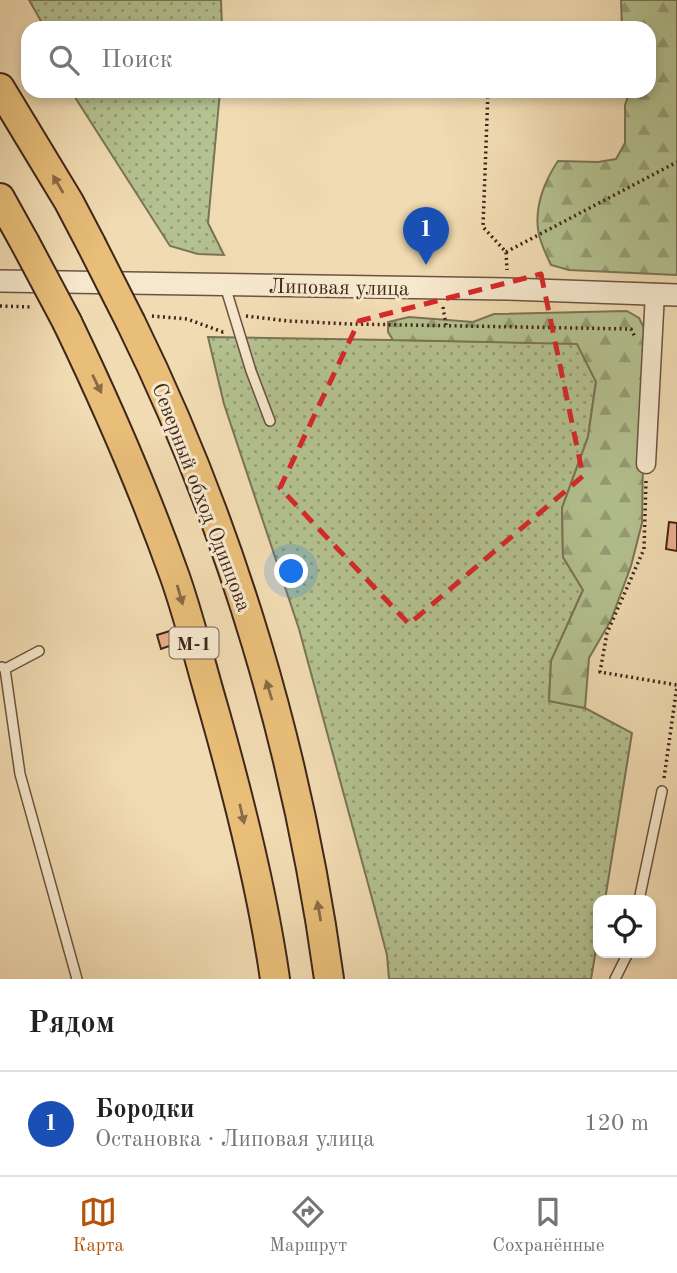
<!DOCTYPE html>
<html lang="ru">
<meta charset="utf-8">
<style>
body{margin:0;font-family:"Old Standard TT",serif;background:#f6f6f6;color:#222}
.controls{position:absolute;right:21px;bottom:21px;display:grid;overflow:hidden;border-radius:14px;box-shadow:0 4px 10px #0003}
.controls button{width:63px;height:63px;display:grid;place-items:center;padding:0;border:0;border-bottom:2px solid #e0e0e0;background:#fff;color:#222;font:35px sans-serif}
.you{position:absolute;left:292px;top:572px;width:24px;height:24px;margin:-18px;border:5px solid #fff;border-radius:50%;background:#1a73e8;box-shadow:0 0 0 10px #1a73e833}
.badge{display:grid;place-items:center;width:46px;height:46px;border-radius:50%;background:#b45309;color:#fff;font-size:23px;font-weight:700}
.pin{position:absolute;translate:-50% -58px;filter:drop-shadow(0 2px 4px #0008)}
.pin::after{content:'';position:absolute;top:37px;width:24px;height:21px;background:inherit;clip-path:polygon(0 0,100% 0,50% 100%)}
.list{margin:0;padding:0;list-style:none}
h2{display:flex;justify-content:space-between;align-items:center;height:91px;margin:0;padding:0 28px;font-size:30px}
h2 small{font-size:23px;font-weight:400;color:#767676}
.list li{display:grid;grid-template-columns:46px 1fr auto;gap:21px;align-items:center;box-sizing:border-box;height:105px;padding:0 28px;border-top:2px solid #e0e0e0}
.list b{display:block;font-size:26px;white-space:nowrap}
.list p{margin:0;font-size:23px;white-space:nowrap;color:#767676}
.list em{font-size:23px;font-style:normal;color:#767676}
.icon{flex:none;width:38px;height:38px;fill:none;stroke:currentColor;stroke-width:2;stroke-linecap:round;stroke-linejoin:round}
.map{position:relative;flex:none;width:677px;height:979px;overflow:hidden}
.search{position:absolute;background:#fff;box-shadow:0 4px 10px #0003;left:21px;right:21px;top:21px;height:77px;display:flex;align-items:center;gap:18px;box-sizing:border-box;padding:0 24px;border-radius:21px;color:#767676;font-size:26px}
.sheet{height:196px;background:#fff}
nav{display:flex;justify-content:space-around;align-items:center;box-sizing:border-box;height:98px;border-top:2px solid #e0e0e0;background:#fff;font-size:19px;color:#767676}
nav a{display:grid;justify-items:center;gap:4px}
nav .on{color:#b45309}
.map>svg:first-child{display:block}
.grass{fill:url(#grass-dots);stroke:#7a7456;stroke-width:2}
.forest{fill:url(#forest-firs);stroke:#7a7456;stroke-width:2}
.building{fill:#eaad8c;stroke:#3f261b;stroke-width:2}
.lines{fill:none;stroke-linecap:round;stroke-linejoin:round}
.service-casing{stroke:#6c5341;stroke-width:12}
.minor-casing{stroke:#6c5341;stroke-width:21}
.tertiary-casing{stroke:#6c5341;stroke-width:24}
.trunk-casing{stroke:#3f261b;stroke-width:32}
.path{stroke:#3f261b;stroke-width:3.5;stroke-dasharray:2 3.5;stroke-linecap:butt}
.service{stroke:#f6e8cd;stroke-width:9}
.minor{stroke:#f6e8cd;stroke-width:18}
.tertiary{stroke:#f6e8cd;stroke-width:21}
.trunk{stroke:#e8be79;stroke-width:28}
.trunk-bridge-casing{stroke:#3f261b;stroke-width:32;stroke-linecap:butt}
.trunk-bridge{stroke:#e8be79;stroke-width:28}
.oneway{fill:#8b6a45}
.marked{fill:none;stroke:#d62828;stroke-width:5;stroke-dasharray:14 9;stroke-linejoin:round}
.labels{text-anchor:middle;stroke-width:6;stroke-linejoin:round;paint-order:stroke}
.shield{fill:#f6e8cd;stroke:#766050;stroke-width:2}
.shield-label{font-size:19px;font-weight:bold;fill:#3f261b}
.street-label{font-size:21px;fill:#3f261b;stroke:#f6e8cd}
</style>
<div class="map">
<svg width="677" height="979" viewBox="0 0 677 979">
<defs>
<pattern id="grass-dots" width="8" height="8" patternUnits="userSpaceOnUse" patternTransform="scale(1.75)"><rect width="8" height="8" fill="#b4c190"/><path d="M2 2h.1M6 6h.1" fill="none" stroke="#949d75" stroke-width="1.8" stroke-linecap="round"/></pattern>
<pattern id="forest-firs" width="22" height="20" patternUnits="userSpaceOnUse" patternTransform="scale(1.75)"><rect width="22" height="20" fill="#b4c190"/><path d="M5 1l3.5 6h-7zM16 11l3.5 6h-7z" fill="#949d75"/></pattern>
</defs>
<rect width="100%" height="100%" fill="#f1dbb2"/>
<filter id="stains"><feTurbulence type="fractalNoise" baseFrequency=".00286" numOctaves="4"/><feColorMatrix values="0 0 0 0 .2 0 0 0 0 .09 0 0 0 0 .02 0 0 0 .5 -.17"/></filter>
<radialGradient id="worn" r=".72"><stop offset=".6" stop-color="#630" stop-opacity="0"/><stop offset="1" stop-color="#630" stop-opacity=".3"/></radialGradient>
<!-- grass -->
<path class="grass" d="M29 0H221L222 28H45Z
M71 91H220L208 223 224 255 198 254 170 246Z
M208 337 577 343 596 381 588 437 562 508 563 557 583 590 551 661 549 701 585 708 632 733 605 900H598V938L591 979H389L387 955 373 902 299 629 224 404Z"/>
<!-- forest -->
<path class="forest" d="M621 0H677V275L569 270 551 265C546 254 539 241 538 229 535 205 545 180 558 161L598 162 616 159 625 143V105L630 91H649V28H622Z
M627 311 639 318 645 330 642 523 631 566 611 620 589 658 585 708 549 701 551 661 583 590 563 557 562 508 588 437 596 382 577 344 393 340 388 332V322L409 317 473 322 494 314Z"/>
<!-- building -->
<path class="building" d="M669 522 677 523V551L666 549Z
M173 630 179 648 171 651 169 646 161 649 157 635Z"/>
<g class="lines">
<!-- service casing -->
<g class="service-casing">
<path id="service" d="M225 286 251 371 270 421
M2 667 5 669 39 651
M5 669 20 774 77 979
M639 900 662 791
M615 979 628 953"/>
</g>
<!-- minor casing -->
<g class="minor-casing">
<path id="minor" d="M646 464 655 293"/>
</g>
<!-- tertiary casing -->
<g class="tertiary-casing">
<path id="tertiary" d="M0 281 508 289 677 295"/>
</g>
<!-- trunk casing -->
<g class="trunk-casing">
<path id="trunk" d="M0 88 69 202 91 244
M0 198 25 243
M67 322C107 405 144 490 175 577 190 620 201 666 214 710 239 798 262 888 275 979
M131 323C232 528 298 752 329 979"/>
</g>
<!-- path -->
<path class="path" d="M488 91 483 227 506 252 507 270
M506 252 677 162
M0 306 33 307
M443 307 446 325
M152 316 187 319 223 332 225 331
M246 316 288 321 352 324 631 329 635 337
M646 481 644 549 607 633 600 672 677 685
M664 778 677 686"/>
<!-- service -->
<use href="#service" class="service"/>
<!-- minor -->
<use href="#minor" class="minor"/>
<!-- tertiary -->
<use href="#tertiary" class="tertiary"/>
<!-- trunk -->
<use href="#trunk" class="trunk"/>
<!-- trunk-bridge casing -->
<g class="trunk-bridge-casing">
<path id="trunk-bridge" d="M25 243 67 322
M91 244 131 323"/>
</g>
<!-- trunk-bridge -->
<use href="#trunk-bridge" class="trunk-bridge"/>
</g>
<!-- one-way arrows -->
<defs><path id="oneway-solid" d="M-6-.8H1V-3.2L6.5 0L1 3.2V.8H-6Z" transform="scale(1.75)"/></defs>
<g class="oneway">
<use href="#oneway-solid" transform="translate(58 184) rotate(-120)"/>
<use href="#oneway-solid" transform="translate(97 384) rotate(64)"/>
<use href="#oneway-solid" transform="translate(180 595) rotate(74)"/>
<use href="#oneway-solid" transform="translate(269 690) rotate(-107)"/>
<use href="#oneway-solid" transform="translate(242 814) rotate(77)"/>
<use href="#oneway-solid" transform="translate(319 911) rotate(-100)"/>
</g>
<!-- marked area -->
<path class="marked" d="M541 274 583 476 409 624 280 488 359 321Z"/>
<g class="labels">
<!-- shield labels -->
<rect class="shield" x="169.5" y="627.5" width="49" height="31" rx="5"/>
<g class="shield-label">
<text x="194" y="650">М-1</text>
</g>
<!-- street labels -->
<g class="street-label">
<text transform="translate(339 287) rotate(1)" y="7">Липовая улица</text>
<text transform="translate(202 497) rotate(69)" y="7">Северный обход Одинцова</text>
</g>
</g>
<rect width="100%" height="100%" filter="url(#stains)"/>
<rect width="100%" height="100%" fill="url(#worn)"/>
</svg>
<div class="controls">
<button><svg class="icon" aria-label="locate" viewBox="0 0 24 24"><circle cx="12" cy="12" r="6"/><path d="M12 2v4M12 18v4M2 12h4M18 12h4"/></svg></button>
</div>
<div class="you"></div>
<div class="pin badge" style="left:426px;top:265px;background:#1a4fb4">1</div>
<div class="search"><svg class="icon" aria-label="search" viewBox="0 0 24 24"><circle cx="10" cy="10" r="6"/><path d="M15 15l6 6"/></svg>Поиск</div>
</div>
<section class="sheet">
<h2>Рядом<small></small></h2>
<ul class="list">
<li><span class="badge" style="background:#1a4fb4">1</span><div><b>Бородки</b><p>Остановка · Липовая улица</p></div><em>120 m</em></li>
</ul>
</section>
<nav>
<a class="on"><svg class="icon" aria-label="map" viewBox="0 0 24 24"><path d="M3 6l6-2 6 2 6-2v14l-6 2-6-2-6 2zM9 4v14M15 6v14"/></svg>Карта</a>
<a><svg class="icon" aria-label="directions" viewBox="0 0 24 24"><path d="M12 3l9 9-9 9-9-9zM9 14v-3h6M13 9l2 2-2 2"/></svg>Маршрут</a>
<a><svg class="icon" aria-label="saved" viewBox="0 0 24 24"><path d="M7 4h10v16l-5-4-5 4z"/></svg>Сохранённые</a>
</nav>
